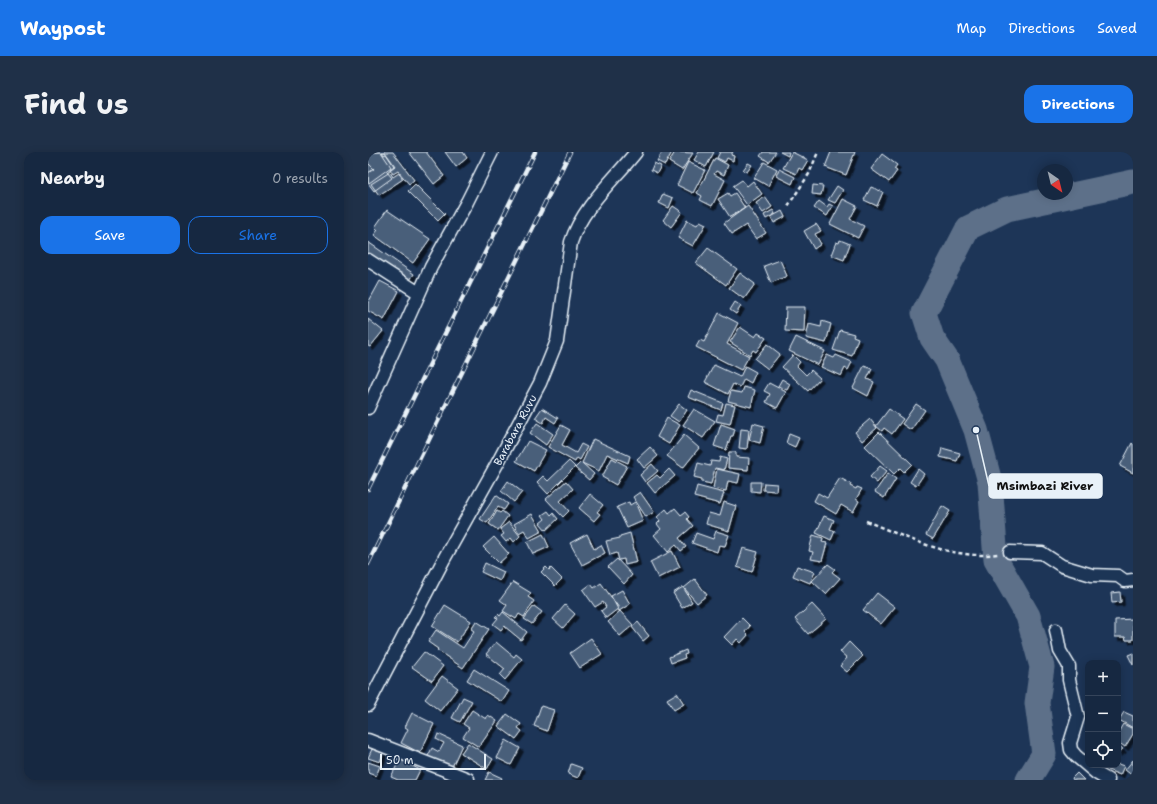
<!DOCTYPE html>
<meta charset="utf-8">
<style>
body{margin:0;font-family:"Shantell Sans",sans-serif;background:#1f3048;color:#f1f3f6}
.controls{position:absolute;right:12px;bottom:12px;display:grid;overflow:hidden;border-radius:8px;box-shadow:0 2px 10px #0003}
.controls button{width:36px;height:36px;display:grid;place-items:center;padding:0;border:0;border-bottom:1px solid #35445a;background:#162841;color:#f1f3f6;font:20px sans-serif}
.compass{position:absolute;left:669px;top:12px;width:36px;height:36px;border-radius:50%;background:#162841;box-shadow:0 2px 10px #0003;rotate:145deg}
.scale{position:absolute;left:12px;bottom:10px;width:106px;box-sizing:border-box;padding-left:4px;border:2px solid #e8f1f8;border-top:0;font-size:11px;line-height:14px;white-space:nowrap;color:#e8f1f8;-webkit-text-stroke:3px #1d3557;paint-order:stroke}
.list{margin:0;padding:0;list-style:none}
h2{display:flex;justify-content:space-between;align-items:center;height:52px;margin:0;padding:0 16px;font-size:17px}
h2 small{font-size:13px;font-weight:400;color:#9ea6b1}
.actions{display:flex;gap:8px;padding:12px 16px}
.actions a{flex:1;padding:9px 0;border:1px solid #1a73e8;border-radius:12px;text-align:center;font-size:14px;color:#1a73e8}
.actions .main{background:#1a73e8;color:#fff}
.icon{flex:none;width:22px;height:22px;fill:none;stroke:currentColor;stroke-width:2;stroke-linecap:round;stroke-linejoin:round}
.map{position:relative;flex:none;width:765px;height:628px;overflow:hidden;border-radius:12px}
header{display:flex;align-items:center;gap:24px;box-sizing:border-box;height:56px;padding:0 20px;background:#1a73e8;color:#fff}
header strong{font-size:19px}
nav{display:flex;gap:22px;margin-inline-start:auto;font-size:14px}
.intro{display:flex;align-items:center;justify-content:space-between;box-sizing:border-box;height:96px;padding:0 24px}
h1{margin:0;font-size:28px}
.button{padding:10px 18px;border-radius:12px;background:#1a73e8;color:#fff;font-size:14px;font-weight:700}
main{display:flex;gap:24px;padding:0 24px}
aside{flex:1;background:#162841;border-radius:12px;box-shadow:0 2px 10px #0003}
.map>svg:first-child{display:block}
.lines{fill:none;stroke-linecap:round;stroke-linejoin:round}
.river{stroke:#5d7089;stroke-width:25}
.building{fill:#495e7a;stroke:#e8f1f8;filter:url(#shadow)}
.street-casing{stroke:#e8f1f8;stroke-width:15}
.path{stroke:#e8f1f8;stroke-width:2.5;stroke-dasharray:4 3;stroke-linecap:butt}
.street{stroke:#1d3557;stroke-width:12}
.rail-casing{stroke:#e8f1f8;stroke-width:4.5}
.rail{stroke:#1d3557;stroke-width:3;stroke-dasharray:9;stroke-linecap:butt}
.labels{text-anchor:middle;stroke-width:3;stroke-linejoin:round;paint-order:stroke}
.street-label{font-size:11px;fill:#e8f1f8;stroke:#1d3557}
.leader{fill:none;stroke:#e8f1f8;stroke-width:1.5}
.callout-dot{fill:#e8f1f8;stroke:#1d3557;stroke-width:1.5}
.callout{fill:#e8f1f8;stroke:#e8f1f8;stroke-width:1.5}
.callout-label{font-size:12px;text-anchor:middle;font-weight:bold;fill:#111}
</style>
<header>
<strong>Waypost</strong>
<nav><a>Map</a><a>Directions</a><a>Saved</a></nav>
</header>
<div class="intro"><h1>Find us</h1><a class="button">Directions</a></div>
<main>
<aside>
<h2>Nearby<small>0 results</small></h2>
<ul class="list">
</ul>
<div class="actions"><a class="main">Save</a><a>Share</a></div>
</aside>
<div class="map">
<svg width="765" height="628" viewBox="0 0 765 628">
<defs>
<filter id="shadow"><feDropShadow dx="3.5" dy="3.5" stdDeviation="0" flood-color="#0009"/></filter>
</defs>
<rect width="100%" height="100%" fill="#1d3557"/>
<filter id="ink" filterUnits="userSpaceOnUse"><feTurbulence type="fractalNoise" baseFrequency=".025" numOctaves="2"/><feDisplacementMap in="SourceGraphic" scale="8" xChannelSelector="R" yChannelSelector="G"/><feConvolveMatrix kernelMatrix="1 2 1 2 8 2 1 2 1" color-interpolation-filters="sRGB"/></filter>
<g filter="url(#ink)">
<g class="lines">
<!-- river -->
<path class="river" d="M660 628 676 602 669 551 674 515 660 464 628 408 622 330 608 278 579 208 564 186 556 161 600 76 639 57 765 30"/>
</g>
<!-- building -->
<path class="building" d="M0 0H13L23 15 1 31 0 29Z
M0 0H17L27 14 19 20 24 26 6 39 0 31V21L6 17 0 11Z
M14 0H25L46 28 41 32 30 19 25 22 22 17 26 14 18 2 16 3Z
M41 0H58L76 24 66 32Z
M77 0H95L99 6 88 15Z
M294 0H304L297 13 289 9Z
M307 0 325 1 314 18 301 10Z
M331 0H346L338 15 326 8Z
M352 0H365L363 3 366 4 365 9 359 6 357 10 349 6Z
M395 0H408L401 10 392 4Z
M412 0H421L420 4Z
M424 0 440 8 434 18 431 16 428 22 415 16Z
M463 0H487L478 23 457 15Z
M514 2 529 13 526 17 529 19 521 30 503 17Z
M347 6 360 13 356 23 348 19 346 22 357 28 344 54 332 48 334 44 329 41Z
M320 10 337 18 325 41 309 33Z
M396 10 409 17 400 34 386 26Z
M286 11 293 14 289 21 283 18Z
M380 11 384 13 379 20 375 18Z
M411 17 427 25 424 32 408 24Z
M22 20 25 25 31 21 35 27 11 43 3 32Z
M374 28 379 34 385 29 394 42 379 53 365 34Z
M47 32 77 62 70 69 40 39Z
M445 33 455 34 453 43 444 42Z
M469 34 475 38 467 51 460 48Z
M503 35 515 40 509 54 496 48Z
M360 41 362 44 367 41 377 56 362 65 350 47Z
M295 42 305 46 301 56 291 51Z
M397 45 404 55 395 61 388 51Z
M475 47 489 54 482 67 496 74 490 86 462 72Z
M451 49 459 55 461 52 465 54 459 64 446 56Z
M305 54 314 60 303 75 295 68Z
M380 54 398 81 388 87 378 73 364 82 356 71Z
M19 58 62 87 45 111 6 83 10 78 7 75Z
M405 58 407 62 398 67 396 63Z
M414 59 417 65 406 71 403 65Z
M319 68 329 73 332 69 338 72 325 94 310 86Z
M448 72 453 79 447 82 453 92 446 97 436 79Z
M472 88 482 92 476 108 463 103 468 90 471 91Z
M0 90 46 122 40 131 0 104Z
M340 96 369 117 358 133 328 111Z
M412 108 419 124 403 131 396 114Z
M372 121 387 132 376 147 361 136Z
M12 129 31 139 16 168 0 159V151Z
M367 150 373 154 368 162 362 158Z
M418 155H437L436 180 417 179Z
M351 161 370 171 359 192 381 204 373 218 328 195 332 188 336 190Z
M0 167 15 179 2 195 0 194Z
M454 169 463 172 458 191 438 186 441 172 453 175Z
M372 175 387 185 390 181 398 186 388 200 385 198 382 203 362 190Z
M472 178 486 182 485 184 490 186 484 204 465 198Z
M428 185 457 199 450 213 421 199Z
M399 192 412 202 400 217 387 207Z
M425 203 432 210 429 214 438 223 443 218 452 226 440 239 414 215Z
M459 203 466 206 468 203 484 210 480 218 477 216 473 224 453 215Z
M346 213 372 225 377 214 388 220 383 231 376 227 372 235 365 232 360 242 337 230Z
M496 214 504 217 499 227 506 230 500 244 485 236Z
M414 227 422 232 419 238 410 234Z
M401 231 418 240 409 256 398 250 402 242 396 239Z
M376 235 387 238 383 255 360 249 363 239 374 241Z
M323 238 355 251 353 258 320 245Z
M358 251 367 253 362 272 348 269 350 262 355 263Z
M311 252 319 258 311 270 302 264Z
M548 252 557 258 543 278 534 272Z
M174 256 190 266 187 271 178 265 175 271 167 266Z
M326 257 347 269 335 286 315 273Z
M521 257 535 267 524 282 516 276 514 279 508 274Z
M299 266 312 273 301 292 289 285Z
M502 267 509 276 494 289 487 280Z
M169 271 185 282 178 293 162 281Z
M385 271 396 274 392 291 381 288Z
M353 272 367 277 365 284H363L358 298 346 294Z
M193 273 202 278 194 293 208 301 213 292 219 295 212 308 209 306 207 310 180 295Z
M373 277 381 278 379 297 371 296Z
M511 280 544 312 536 320 532 316 526 322 497 294Z
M421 282 431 286 427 295 418 291Z
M316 283 331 296 315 316 299 304Z
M225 287 262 304 260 311 239 302 231 319 214 311Z
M160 289 178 298 166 319 148 309Z
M764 291 765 292V321L752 314Z
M282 295 290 304 276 316 269 307Z
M574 296 592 301 589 309 572 305Z
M361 300H368V305L381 306 380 318 360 316Z
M352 305 359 307 356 318 347 316 343 332 334 330V327L326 325 330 311 342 314 343 309 351 310Z
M244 306 259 314 248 333 234 325Z
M201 309 207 315 180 342 169 330 175 324 180 329Z
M213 310 226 322 221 328 207 316Z
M284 312 290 319 277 330 272 323Z
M512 314 519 319 509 331 502 325Z
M301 317 307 324 287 341 279 331 289 323 292 326Z
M349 317 372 322 370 331 360 329 358 339 345 336Z
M550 317 556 322 548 334 542 330Z
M520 321 528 327 516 346 507 340Z
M472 326 483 332 482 334 488 337 489 335 494 337 488 347 491 349 485 360 473 353 468 362 446 349 450 341 459 346Z
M140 329 154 340 146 350 133 339Z
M198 329 205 337 192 349 201 359 195 365 178 347Z
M383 330H393L392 340 383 339Z
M396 331 409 332 408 339 395 338Z
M329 334 356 341 352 352 326 345Z
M272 340 286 360 278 365 265 345Z
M222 342 235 353 229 360 232 362 226 369 211 356Z
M128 343 140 352 136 358 130 355 119 371 112 367Z
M261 350 262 353 267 350 275 369 259 376 249 355Z
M356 350 368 354 361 379 338 372 341 361 352 364Z
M574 354 582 359 565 387 558 383Z
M307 356 313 363 317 360 321 365 319 367 325 374 311 386 318 395 313 399 308 393 300 400 286 383 293 377 289 372 292 369 289 365 298 357 301 361Z
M129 359 132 361 134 359 140 364 130 378 121 372Z
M180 359 183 363 185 361 190 367 178 378 172 371 177 367 174 363Z
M164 362 174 379 161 386 156 378 151 381 146 372Z
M456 364 466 368 462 377 467 379 463 388 448 381Z
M141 370 152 384 146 390 143 386 138 390 133 384 136 382 132 377Z
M348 379 361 383 357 394 351 393 349 400 324 391 328 381 345 387Z
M262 381 269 410 257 413 256 407 251 408 249 401 242 403 238 389 252 386V384Z
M175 382 181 395 165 402 159 390Z
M219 382 226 397 233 393 237 401 214 413 202 391Z
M445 383 455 386 454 390 459 391 454 409 443 407 445 400 441 399Z
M126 385 141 402 131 411 115 395Z
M375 396 390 400 384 420 369 415Z
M304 399 312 415 290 426 282 410Z
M249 407 264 423 256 432 240 415Z
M117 411 136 420 132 429 113 420Z
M460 412 467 417 464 420 472 426 458 442 444 429Z
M429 414 447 420 442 431 425 424Z
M178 415 181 418 183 416 194 427 187 434 173 420Z
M327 427 339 443 329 451 316 436Z
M145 430 163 441 160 445 166 449 156 465 151 462 148 467 135 459 139 453 132 448Z
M233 431 251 456 238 466 233 459 238 455 235 450 227 455 215 438 223 432 226 436Z
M315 435 324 450 314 456 305 441Z
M254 438 262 452 251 459 243 444Z
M752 440 753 450 744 451 743 441Z
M509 441 527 455 513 472 495 458Z
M444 452 458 467 440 482 427 467Z
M77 453 103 469 89 490 64 474Z
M197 453 207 462 195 476 185 467Z
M166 454 174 460 164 472 156 467Z
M252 459 265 473 252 484 240 470Z
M135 460 159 480 153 488 136 474 133 478 125 472 130 466 127 465 130 462 132 464Z
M374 466 382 474 377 480 380 483 373 491 369 487 364 493 356 485Z
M765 467V488H758L757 485H747V468Z
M108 469 121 477 95 516 69 498 70 497 60 490 68 478 95 496 106 479 103 477Z
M270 470 281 484 275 489 264 475Z
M223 486 234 502 212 516 202 501Z
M128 490 146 505 148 502 154 507 137 528 132 523 137 517 118 502Z
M481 490 495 504 479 520 472 514 479 506 472 500Z
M318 498 319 502 316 503 317 506 303 511 301 505Z
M56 500 75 514 64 529 44 515Z
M765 501V513L760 503Z
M106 517 141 539 134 550 99 528Z
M74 524 90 536 72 559 57 547Z
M309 541 316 552 306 558 299 547Z
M95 545 104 549 92 570 84 566Z
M173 554 186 558 179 579 166 574Z
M104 558 118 567 120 563 129 569 111 595 95 585 101 576 95 572Z
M756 560 765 564V576L751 568Z
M44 561 66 572 52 601 33 591 40 577 37 575Z
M139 562 153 572 150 576 154 579 148 587 130 574Z
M755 572 765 577V582L757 595 750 590V578L751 579Z
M70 582 94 593 83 617 59 606 64 596 71 600 76 591 68 587Z
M138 588 152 596 143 613 129 606Z
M100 591 125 607 119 617 93 601Z
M750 593 755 597 750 601Z
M4 597 15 601 12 610 0 606Z
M32 607 52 618 47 628H30L23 625Z
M765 608V624L757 618Z
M0 610 12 614 8 624 0 621Z
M203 612 214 616 210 626 200 622Z
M750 612 756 614 752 623 740 618 742 613H750Z
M121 620 134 626 133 628H117Z
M709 621 716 628H705L704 626Z"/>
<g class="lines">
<!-- street casing -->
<g class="street-casing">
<path id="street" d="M0 108 51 141
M0 256 63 115 99 50 124 0
M642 400 674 401 694 414 724 423 750 424 757 429 765 428
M688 478 692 499 701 514V528L710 565 702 591 703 598 708 604 728 621 740 628
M0 553 76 407 129 312 172 231 189 189 203 90C215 54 245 29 268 0
M0 588 100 627"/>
</g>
<!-- path -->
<path class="path" d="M420 54 441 22 450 0
M498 369C540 386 584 408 630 402"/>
<!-- street -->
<use href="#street" class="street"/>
<!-- rail casing -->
<g class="rail-casing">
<path id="rail" d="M0 337 167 0
M0 412 202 0"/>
</g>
<!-- rail -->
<use href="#rail" class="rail"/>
</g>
</g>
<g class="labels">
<!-- street labels -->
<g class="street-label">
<text transform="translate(147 278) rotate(-62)" y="4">Barabara Ruvu</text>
</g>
</g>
<!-- callouts -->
<path class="leader" d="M608 278L621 334"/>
<circle class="callout-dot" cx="608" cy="278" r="4"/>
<rect class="callout" x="621" y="322" width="113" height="24" rx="4"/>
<g class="callout-label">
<text x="677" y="338">Msimbazi River</text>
</g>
</svg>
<div class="controls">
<button>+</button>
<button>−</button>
<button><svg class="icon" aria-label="locate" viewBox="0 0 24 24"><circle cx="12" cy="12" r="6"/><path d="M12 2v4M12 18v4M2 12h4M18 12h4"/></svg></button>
</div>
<svg class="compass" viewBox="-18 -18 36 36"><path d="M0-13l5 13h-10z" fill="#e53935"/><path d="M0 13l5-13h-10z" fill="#9ea6b1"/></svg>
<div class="scale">50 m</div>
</div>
</main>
